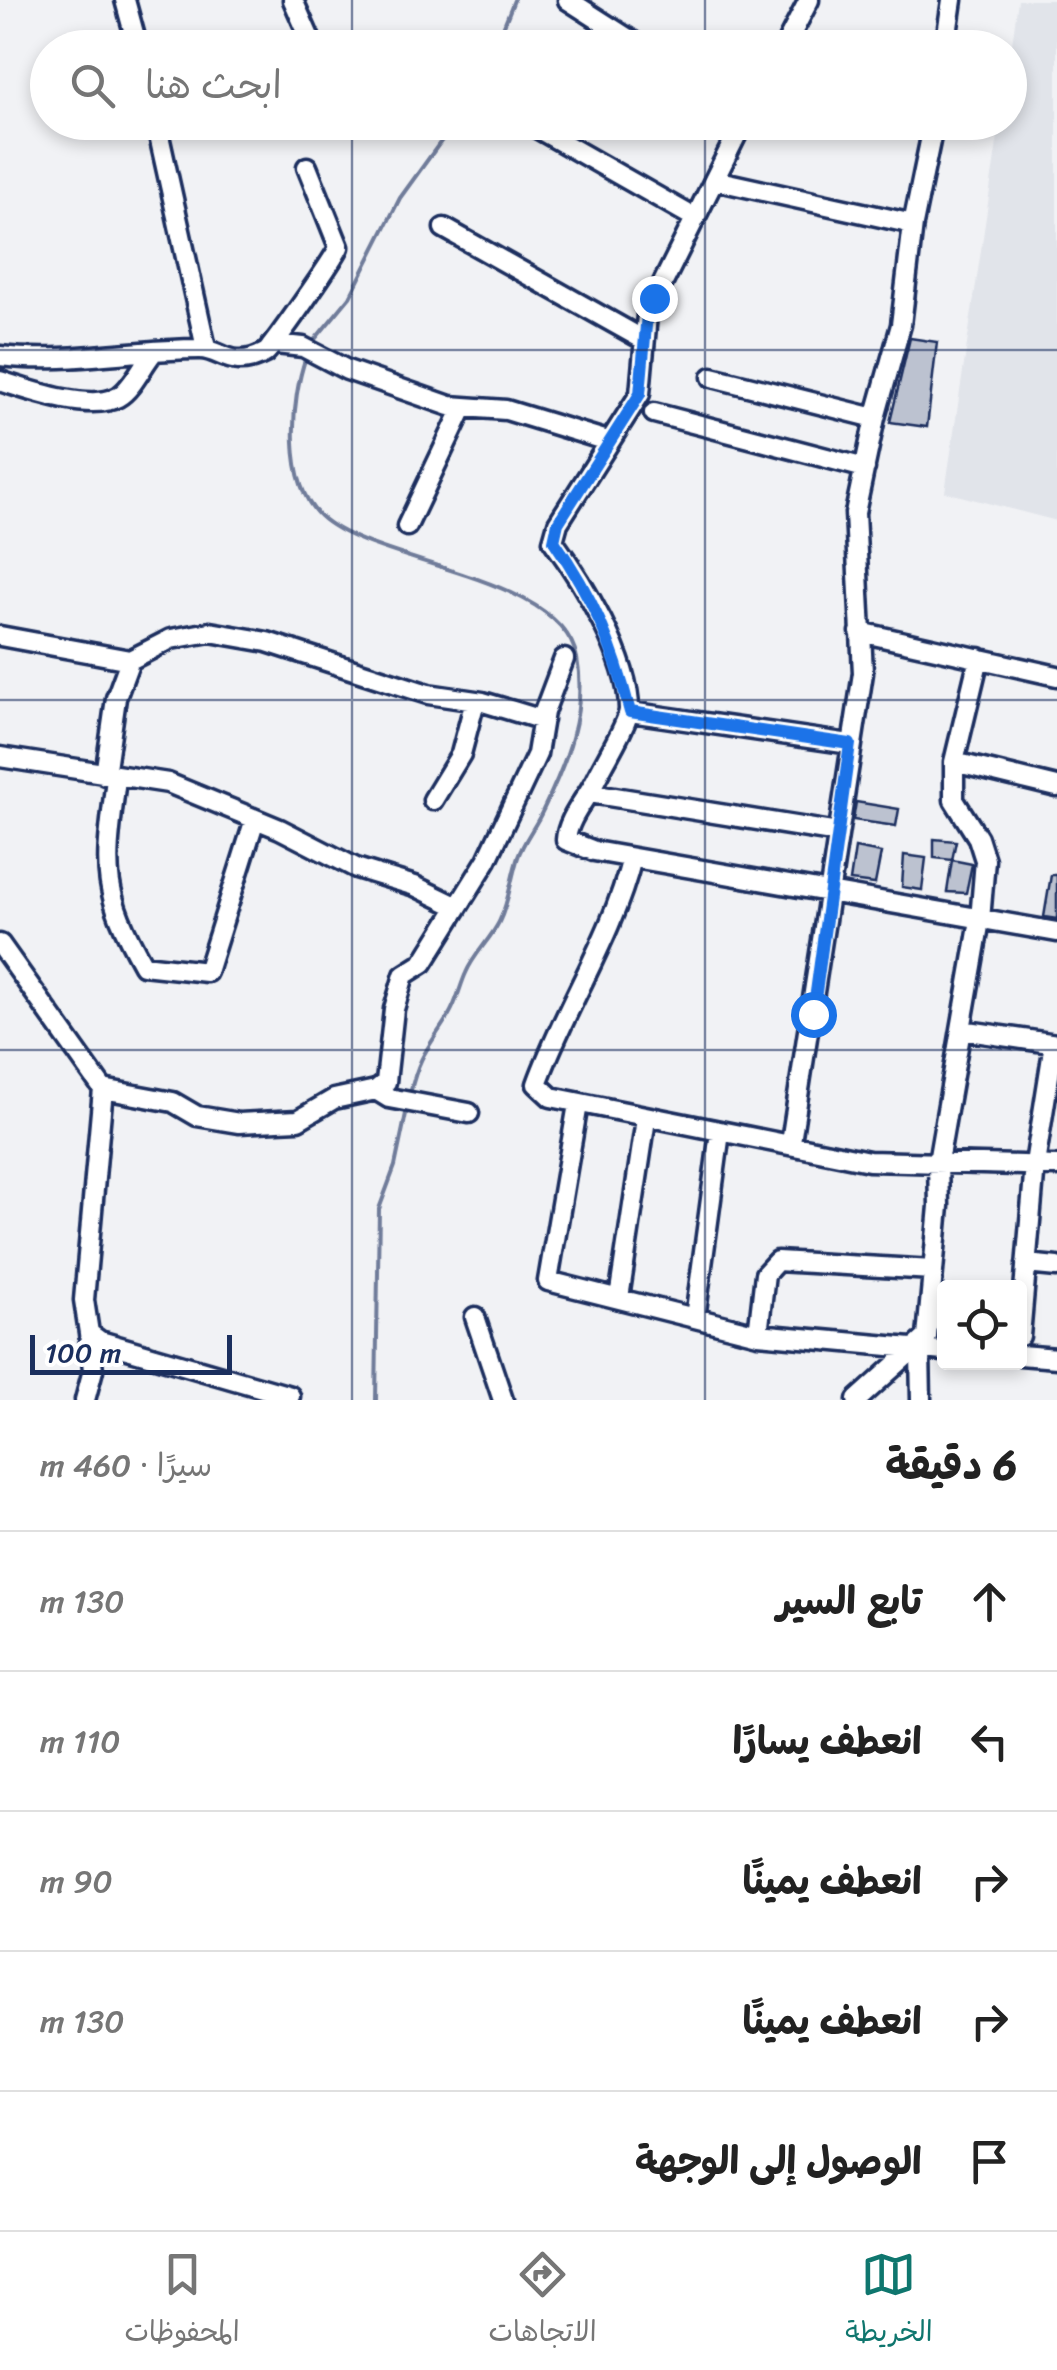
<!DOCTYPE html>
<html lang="ar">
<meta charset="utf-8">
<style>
body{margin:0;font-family:Sriracha,"Playpen Sans Arabic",sans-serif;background:#f6f6f6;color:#222;direction:rtl}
.controls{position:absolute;right:30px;bottom:30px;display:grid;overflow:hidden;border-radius:10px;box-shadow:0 5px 15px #0003}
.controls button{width:90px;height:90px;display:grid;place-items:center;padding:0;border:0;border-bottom:2px solid #e0e0e0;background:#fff;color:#222;font:50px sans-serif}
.scale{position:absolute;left:30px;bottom:25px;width:202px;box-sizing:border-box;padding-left:10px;border:5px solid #1b2f5e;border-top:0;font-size:28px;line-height:35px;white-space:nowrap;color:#1b2f5e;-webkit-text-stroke:8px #fff;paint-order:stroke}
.stop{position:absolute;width:30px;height:30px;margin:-22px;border:8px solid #1a73e8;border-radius:50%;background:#fff}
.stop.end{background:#1a73e8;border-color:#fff;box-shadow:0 2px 10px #0008}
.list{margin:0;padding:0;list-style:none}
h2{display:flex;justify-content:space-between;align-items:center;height:130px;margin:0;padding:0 40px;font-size:42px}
h2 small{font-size:32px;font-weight:400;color:#767676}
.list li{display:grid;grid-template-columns:65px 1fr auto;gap:30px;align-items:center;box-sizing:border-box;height:140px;padding:0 40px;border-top:2px solid #e0e0e0}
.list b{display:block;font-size:38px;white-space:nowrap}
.list em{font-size:32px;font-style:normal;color:#767676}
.icon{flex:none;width:55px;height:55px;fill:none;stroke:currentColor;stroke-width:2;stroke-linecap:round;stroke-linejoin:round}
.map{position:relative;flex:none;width:1057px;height:1400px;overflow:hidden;direction:ltr}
.search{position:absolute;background:#fff;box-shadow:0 5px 15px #0003;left:30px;right:30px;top:30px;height:110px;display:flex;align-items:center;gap:25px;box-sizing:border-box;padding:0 35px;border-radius:55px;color:#767676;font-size:38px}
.sheet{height:830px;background:#fff}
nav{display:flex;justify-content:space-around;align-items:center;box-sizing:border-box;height:140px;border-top:2px solid #e0e0e0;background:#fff;font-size:28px;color:#767676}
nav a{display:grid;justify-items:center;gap:5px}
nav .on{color:#0f766e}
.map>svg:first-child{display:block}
.built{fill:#e1e4ea}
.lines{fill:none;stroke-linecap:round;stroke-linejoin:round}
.stream{stroke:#707c9a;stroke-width:4}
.building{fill:#bcc2d0;stroke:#1b2f5e;stroke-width:2.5}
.minor-casing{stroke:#1b2f5e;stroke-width:25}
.minor{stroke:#fff;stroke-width:18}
.route{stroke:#1a73e8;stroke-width:12}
.grid{fill:none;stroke:#1b2f5e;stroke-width:2.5;stroke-opacity:0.55}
</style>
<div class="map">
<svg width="1057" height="1400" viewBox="0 0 1057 1400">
<rect width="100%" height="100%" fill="#f1f2f5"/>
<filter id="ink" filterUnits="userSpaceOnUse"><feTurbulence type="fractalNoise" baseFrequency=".01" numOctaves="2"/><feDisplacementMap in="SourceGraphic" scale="20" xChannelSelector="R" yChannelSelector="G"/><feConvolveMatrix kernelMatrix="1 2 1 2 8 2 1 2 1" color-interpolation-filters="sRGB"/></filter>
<g filter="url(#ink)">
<!-- built -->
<path class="built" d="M1018 0H1057V521L945 492 1000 123 1010 122V59Z"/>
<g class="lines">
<!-- stream -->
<path class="stream" d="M495 48 514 0
M311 344 350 297 400 198 455 122
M306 357C291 399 284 482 320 516 373 566 561 573 577 658 587 712 566 763 543 810 536 826 524 840 518 857 511 878 509 902 499 922 490 940 474 954 466 973 460 986 457 1002 449 1015 428 1049 420 1053 410 1094
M376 1400 379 1209 395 1166 407 1109"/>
</g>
<!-- building -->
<path class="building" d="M910 338 937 342 927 427 890 422Z
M856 802 899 809 896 826 853 820Z
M934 839 956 841 952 860 934 858Z
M855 848 881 853 875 884 850 881Z
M904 855 926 858 922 890 902 887Z
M952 860 972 864 966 893 947 892Z
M1051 875H1057V919L1044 917Z"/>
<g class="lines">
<!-- minor casing -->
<g class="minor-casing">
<path id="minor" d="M125 0 138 48
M293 0 314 48
M568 0 643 48
M784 48 809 0
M945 48 952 0
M156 122 206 348
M526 122 695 218
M743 122 647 315 640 394 558 523 553 541C582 581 629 658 629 709 629 722 603 764 596 779 587 798 567 819 566 840L594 851 1057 932
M714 180 913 224
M444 228 644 340
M276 344 303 347 347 370 450 406 506 410 608 441
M0 356C68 364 132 349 200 349 221 349 231 371 265 353 271 350 336 256 339 247L307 167
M712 377 875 418
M0 381C28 390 90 412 118 397 132 389 142 366 152 354
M654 413 865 468
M407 526 463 408
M860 632 1057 676
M0 636 130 660 116 698 105 775
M979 658 954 762 1057 787
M130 660 171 639 210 632 267 642 428 694 483 702 543 720
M630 712 850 744
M0 757 168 783 280 829 356 868 415 886 456 906
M116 778C106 866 98 885 143 965L207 972 255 819
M590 793 838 833
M433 800 461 754 475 701
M632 858C612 938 565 1006 537 1084L551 1097 869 1161 1057 1166
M0 944 103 1089 173 1102 197 1116 239 1123 298 1120 334 1099 376 1090 386 1082 394 1009 404 975 423 963 487 860 537 754 544 712 564 659
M961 1030 1057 1044
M103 1089 84 1300 89 1333 100 1341 290 1396
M376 1090 389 1098 469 1113
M578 1104 548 1281 758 1334 944 1351
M791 1142 863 673 855 513 875 418 901 325 913 224 934 122
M1026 1264 1057 1267
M619 1298 646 1119
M475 1317 503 1400
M695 1318 720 1132
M758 1334 765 1274 777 1261 933 1270
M1020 1336 1035 1164 1054 1044
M914 1347 920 1351 921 1400
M1020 1355 1057 1358
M85 1400 93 1370 89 1333
M857 1400 927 1337 939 1206 938 1162 980 920 985 860 978 838 954 800V762"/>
</g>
<!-- minor -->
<use href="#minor" class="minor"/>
</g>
</g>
<g class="lines" filter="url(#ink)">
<!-- route -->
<path class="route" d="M654 298 647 314 640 394 558 523 554 541C593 597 613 645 630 712L850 744 813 1014"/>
</g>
<!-- grid -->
<path class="grid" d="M352 0V48M705 0V48M352 122V1400M705 122V1400M0 350H1057M0 700H1057M0 1050H1057"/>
</svg>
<div class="controls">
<button><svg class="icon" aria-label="locate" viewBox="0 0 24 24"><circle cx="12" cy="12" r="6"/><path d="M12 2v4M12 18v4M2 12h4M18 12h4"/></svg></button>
</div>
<div class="scale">100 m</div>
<div class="stop" style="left:813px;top:1014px"></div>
<div class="stop end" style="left:654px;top:298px"></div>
<div class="search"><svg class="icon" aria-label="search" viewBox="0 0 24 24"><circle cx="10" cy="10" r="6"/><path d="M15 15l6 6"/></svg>ابحث هنا</div>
</div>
<section class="sheet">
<h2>6 دقيقة<small>سيرًا · 460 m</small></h2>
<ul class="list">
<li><svg class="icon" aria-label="ahead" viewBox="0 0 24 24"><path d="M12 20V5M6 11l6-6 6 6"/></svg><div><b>تابع السير</b></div><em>130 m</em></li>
<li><svg class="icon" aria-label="left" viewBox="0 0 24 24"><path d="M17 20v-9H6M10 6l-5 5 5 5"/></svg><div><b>انعطف يسارًا</b></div><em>110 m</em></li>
<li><svg class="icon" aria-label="right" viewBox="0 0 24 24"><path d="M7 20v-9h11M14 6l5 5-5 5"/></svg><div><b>انعطف يمينًا</b></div><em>90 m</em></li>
<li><svg class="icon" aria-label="right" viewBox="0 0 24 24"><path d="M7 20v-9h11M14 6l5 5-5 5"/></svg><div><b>انعطف يمينًا</b></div><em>130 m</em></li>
<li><svg class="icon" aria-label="arrive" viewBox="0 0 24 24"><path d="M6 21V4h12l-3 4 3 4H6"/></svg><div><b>الوصول إلى الوجهة</b></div></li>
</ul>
</section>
<nav>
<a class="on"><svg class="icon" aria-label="map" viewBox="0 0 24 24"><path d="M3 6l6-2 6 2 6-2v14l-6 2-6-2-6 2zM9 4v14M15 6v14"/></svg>الخريطة</a>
<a><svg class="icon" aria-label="directions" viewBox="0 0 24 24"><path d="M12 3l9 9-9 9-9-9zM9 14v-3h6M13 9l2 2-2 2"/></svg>الاتجاهات</a>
<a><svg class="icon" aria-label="saved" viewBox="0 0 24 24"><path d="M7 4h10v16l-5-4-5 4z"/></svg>المحفوظات</a>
</nav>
